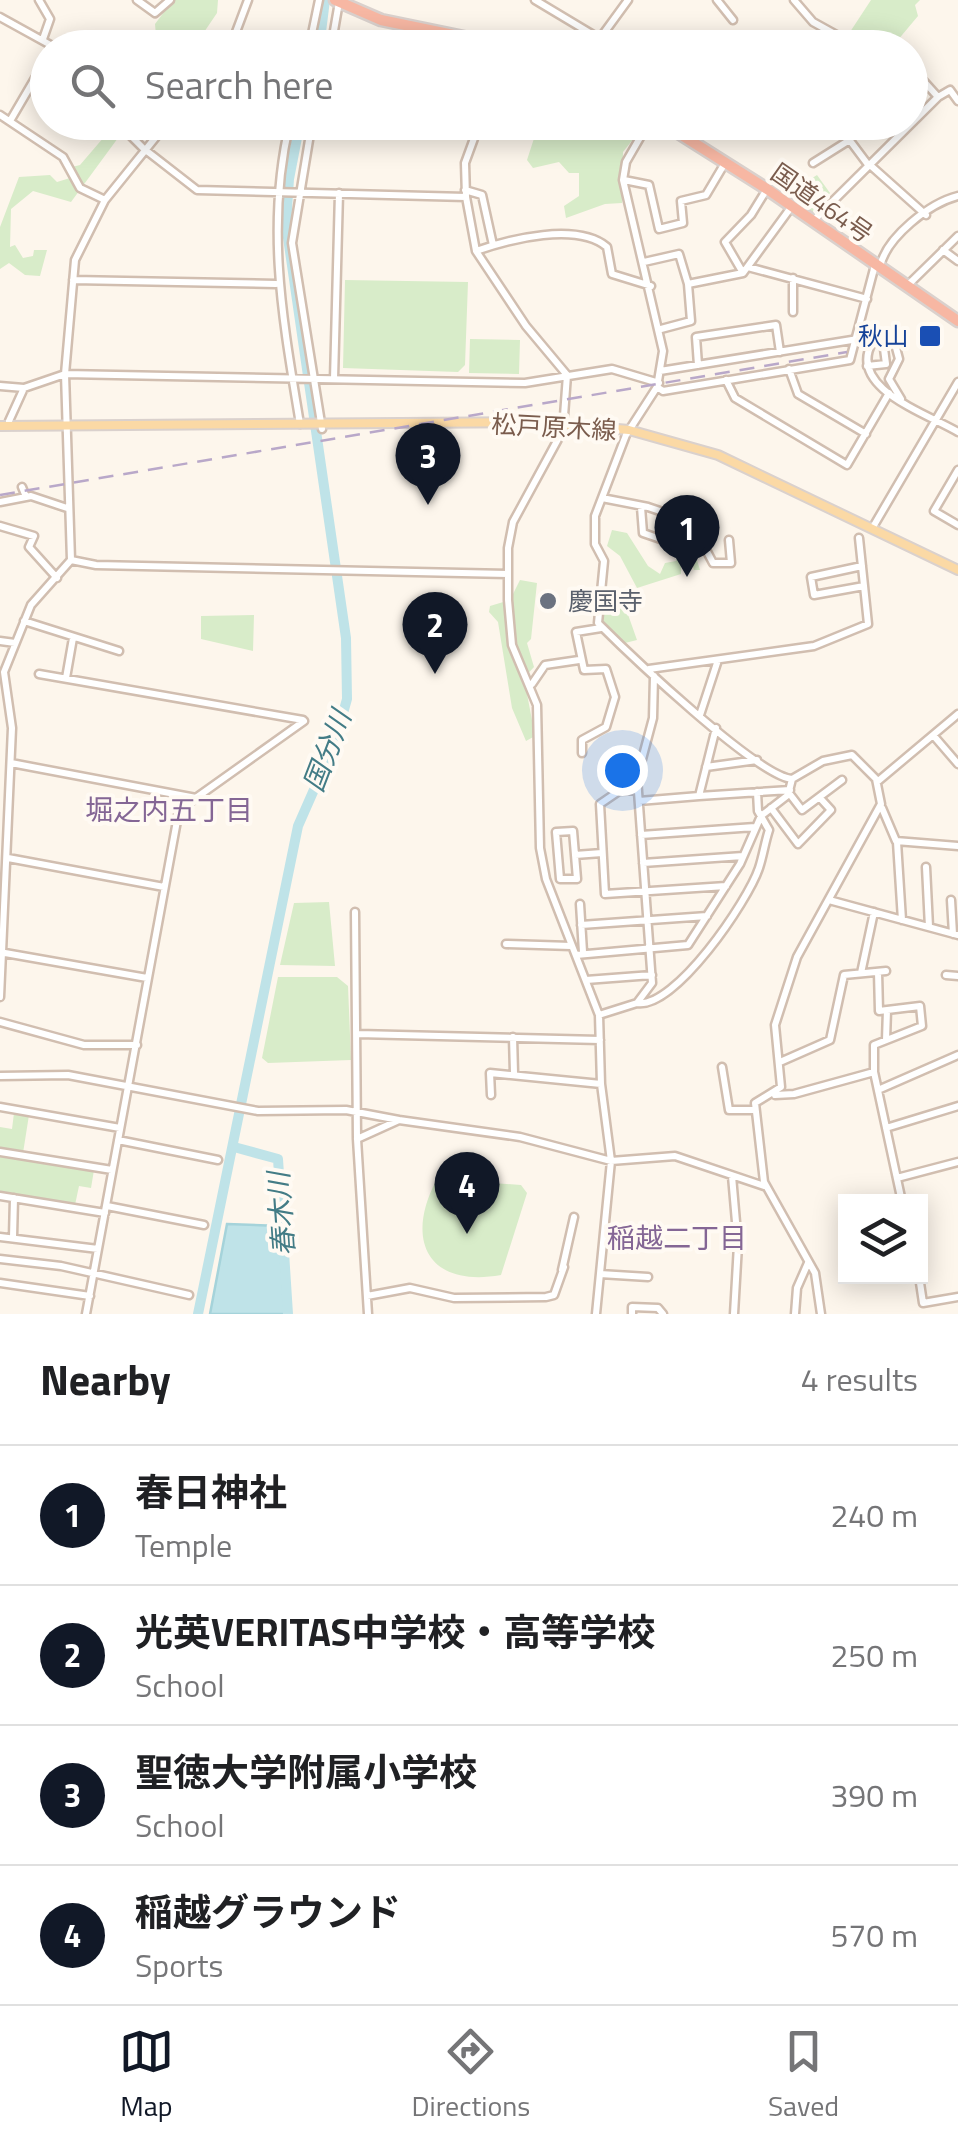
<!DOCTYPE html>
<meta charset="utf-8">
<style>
body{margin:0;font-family:"Titillium Web","Noto Sans JP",sans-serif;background:#f2f2f2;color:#202124}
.controls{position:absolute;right:30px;bottom:30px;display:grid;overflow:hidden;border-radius:0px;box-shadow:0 5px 25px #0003}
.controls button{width:90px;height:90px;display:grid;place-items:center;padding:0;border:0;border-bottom:2px solid #e0e0e0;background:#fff;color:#202124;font:50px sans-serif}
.you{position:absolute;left:622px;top:770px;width:35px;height:35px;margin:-25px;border:8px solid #fff;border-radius:50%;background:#1a73e8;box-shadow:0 0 0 15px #1a73e833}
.badge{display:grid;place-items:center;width:65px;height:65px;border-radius:50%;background:#111827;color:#fff;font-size:32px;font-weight:700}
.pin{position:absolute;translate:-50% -82px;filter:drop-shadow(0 2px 5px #0008)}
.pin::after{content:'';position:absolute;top:52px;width:35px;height:30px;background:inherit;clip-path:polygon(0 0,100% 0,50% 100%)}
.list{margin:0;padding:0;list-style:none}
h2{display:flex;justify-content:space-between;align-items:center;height:130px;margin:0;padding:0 40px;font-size:42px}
h2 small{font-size:32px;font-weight:400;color:#757577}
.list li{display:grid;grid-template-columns:65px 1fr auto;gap:30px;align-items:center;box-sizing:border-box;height:140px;padding:0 40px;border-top:2px solid #e0e0e0}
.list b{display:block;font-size:38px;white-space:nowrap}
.list p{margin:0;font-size:32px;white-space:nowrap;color:#757577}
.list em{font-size:32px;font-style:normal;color:#757577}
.icon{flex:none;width:55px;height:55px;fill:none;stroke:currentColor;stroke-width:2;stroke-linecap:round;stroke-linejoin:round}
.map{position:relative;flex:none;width:958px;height:1314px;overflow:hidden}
.search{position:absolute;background:#fff;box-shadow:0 5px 25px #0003;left:30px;right:30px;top:30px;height:110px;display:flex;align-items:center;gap:25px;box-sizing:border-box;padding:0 35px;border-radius:55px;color:#757577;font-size:38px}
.sheet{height:690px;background:#fff}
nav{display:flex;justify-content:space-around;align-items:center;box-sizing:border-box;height:140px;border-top:2px solid #e0e0e0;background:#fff;font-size:28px;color:#757577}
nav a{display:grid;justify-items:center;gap:5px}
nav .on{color:#111827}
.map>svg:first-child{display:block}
.green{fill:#d8ecc9}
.water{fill:#bfe3e8;stroke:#a5d3da;stroke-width:2.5}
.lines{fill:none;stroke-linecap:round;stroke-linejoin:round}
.river{stroke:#bfe3e8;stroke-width:10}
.minor-casing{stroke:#d1beb0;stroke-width:11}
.major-casing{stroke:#dad1cd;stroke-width:12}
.highway-casing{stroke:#dad1cd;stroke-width:15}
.minor{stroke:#fff;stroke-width:6}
.major{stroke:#fbd9a5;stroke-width:8}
.highway{stroke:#f7b7a3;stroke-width:10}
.rail{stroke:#b9a8c9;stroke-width:2.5;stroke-dasharray:15 10;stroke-linecap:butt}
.transit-dot{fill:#1a4fb4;stroke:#fffaf3;stroke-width:4}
.worship-dot{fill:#6b7280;stroke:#fffaf3;stroke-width:4}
.labels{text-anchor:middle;stroke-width:8;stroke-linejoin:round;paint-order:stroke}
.street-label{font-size:25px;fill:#7a5c4d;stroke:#fffaf3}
.transit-label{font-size:25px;fill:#164399;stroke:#fffaf3;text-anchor:end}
.worship-label{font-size:25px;fill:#5b616d;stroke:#fffaf3;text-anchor:start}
.water-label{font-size:28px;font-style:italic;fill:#437c86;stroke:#fffaf3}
.neighbourhood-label{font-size:28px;fill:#846695;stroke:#fffaf3}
</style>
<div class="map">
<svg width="958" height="1314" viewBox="0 0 958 1314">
<rect width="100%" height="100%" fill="#fdf6ec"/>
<!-- green -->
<path class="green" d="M173 0H218L217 13 194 47H157L155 24Z
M871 0H920L915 5 918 16 892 47H865L850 32Z
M116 123H129L71 202 33 191 11 209 10 247 15 245 23 258 33 256 34 250H47L40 276 25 275 9 263 0 269V227L19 177 50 175 57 182 70 178 72 167 80 165Z
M539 123 645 124 623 152 622 203 605 204 566 218 564 206 579 196V173H569L559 162 533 168 527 160Z
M817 175 830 193 812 213 792 200 801 185Z
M345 280 468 282 465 365 458 372 343 368Z
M470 339 520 340 519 374 469 373Z
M612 530 627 533 648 566 660 574 665 563 676 561 677 551 696 557 700 570H694L692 563 681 564V574L637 588 620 556 607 546Z
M520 580 537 583 531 639 527 643 534 667 524 678 535 736 526 741 512 708 498 622 489 612 490 606 510 600Z
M604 595 625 606 637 640 625 643 601 622Z
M254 615 253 651 201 639V616Z
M329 902 335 966 280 965 294 903Z
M278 977H337L348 986 351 1060 268 1063 262 1058Z
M14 1113 29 1115 23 1153 0 1149V1127L12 1129Z
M0 1155 94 1170 91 1188 79 1186 75 1205 0 1194Z
M437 1179 521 1185 527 1193 501 1275C428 1288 404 1240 437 1179Z"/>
<!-- water -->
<path class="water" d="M227 1224 279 1226 285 1314H210Z"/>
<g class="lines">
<!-- river -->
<path class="river" d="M319 48 325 0
M234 1147 278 1159 288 1314
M198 1314 298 826 335 742 347 699 346 638 286 224 289 179 300 122"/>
<!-- minor casing -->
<g class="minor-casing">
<path id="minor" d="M39 0 50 19 43 39
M137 0 155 13 170 0
M535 0 600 39
M717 0 733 20
M794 0 813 22 860 48
M0 17 56 48
M230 48 248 0
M309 48 319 0
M331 48 339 2
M593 48 628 0
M910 66 938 97
M0 115 63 157 80 188 105 200
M10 121 48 56
M127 122 129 134 143 148 197 190 466 197 465 163 480 122
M290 122C265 226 283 321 300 424
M312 122 292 243 322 429
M649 122 626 162 623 180 663 351 657 387 626 435 595 516V544L604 561 598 623C628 653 757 776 792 779L823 761 852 755 876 779 881 804 797 957 775 1025 781 1087 755 1103 764 1182 815 1273 821 1314
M839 126 869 166
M813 163 848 141
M870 165 926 215
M624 180 649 185 659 229 683 223 681 201 706 195 725 163
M465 190 482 195 493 245
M466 197 476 251 526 326 567 375 564 416
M813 221 938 97 950 90 958 101
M943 250 958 261
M476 251C510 239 577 222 607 247L612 274 651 286
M644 262 679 254 688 284
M748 267 867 299
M880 267C886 237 930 203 958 196
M743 273 725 242 751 215 767 189
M793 278V312
M73 280 276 284
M908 285 958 236
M661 329 691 321 688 284 743 273 792 206
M698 365 696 337 776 325 780 352
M867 366 886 364 883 341
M789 369 798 394 866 434
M660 371 858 339
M334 379 339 193
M726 380 735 398 847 465 889 393
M0 386 24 388 65 374 525 383 612 369 659 383
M657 387 663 391 850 360 875 265
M901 399 889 379 899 359 895 344 888 340 872 343C847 388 928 414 958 432
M9 421 24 388
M563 430 513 522 508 548V600L512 645 537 705 540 848 546 879 599 1015 601 1084 611 1161 596 1314
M958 470 934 511 958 525
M22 487 26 497
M602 498 648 507 704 526 699 546 693 550 643 533 641 507
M0 502 31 496 67 508
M0 526 34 536 29 547 57 578
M873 527 958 382
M702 542 713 563H731L729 540
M71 560 96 565 508 574
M862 566 811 577 814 595 864 586
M24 621 119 651
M0 641 15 643
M649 669 814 646 868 624 859 538
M39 674 303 720
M66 678 73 638
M532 684 545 665 579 660
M700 715 718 660
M716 728 699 796 790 790
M933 735 958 764
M582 753V740L606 727 615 697 606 669 584 670 576 632 601 628
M11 763 196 798
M706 767 757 760
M877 782 958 714
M638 790 619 791 600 804 605 894 726 886
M789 793 802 810 842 780
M639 801 699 796
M771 808 798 844 831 810 820 798
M882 808 896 841 958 846
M573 831 577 879H560L556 832Z
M641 835 755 827
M897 842 902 920
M575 855 602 853
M8 858 164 887
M643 863 743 856
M926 867 929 927
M829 900 958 935
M951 900 953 934
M580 904 583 952
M355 912 357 1139 368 1314
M581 925 707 916
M506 944 571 946
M5 953 147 978
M576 955 688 945 740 864 761 816 788 795 792 779
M861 973 874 912
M946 975 958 976
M586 980 652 975
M0 997 12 728 4 672 31 605 71 560 65 374 75 260 105 200 168 122
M637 1003C675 1009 748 901 759 868 763 856 765 842 769 830L758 811 757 792
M599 1015 637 1003 652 983 637 778 653 718 654 676
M0 1022 84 1045H137
M358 1034 600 1040
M513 1037 514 1073
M886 1040 887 1010
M780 1062 830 1040 844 975 886 971
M722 1067 729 1110H755
M874 1072V1045L922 1026 920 1006 879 1011 878 972
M0 1076 68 1075 258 1111 346 1110 399 1120
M878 1090 958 1055
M491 1095 490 1073 601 1084
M775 1095 794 1094 874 1072 902 1202
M0 1107 120 1128
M886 1128 958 1106
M357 1139 399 1120 520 1137 611 1161 675 1156 764 1186
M118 1140 218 1160
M0 1152 112 1170
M732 1176 738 1245 734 1314
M897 1178 958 1162
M0 1196 105 1213
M107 1206 204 1225
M0 1237 98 1249
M13 1237 14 1198
M0 1259 61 1266 189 1295
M562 1270 574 1217
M600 1274 648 1277
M919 1276 923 1303 958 1297
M0 1283 90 1296
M367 1296 410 1288 454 1298 546 1297 554 1295 564 1267
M86 1314 179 810 304 721
M632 1314V1307L658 1308 663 1314
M795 1314 797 1288 808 1263"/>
</g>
<!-- major casing -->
<g class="major-casing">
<path id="major" d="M0 426 537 422 629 430 718 455 958 570"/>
</g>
<!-- highway casing -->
<g class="highway-casing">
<path id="highway" d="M335 0 381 20 517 48
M661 122 767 189 958 321"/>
</g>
<!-- minor -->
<use href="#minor" class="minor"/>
<!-- major -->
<use href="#major" class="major"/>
<!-- highway -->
<use href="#highway" class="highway"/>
<!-- rail -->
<path class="rail" d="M0 495 847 352"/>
</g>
<!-- markers -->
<rect class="transit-dot" x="918" y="324" width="24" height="24" rx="5"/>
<circle class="worship-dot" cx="548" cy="601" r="10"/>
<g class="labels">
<!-- street labels -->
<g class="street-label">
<text transform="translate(822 203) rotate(35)" y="9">国道464号</text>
<text transform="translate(554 427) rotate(3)" y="9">松戸原木線</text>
</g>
<!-- transit labels -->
<g class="transit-label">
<text x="908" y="345">秋山</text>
</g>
<!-- worship labels -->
<g class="worship-label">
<text x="568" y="610">慶国寺</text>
</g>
<!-- water labels -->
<g class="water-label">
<text transform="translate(327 751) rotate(-69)" y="10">国分川</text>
<text transform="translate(281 1214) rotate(-94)" y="10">春木川</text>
</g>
<!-- neighbourhood labels -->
<g class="neighbourhood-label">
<text x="169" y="820">堀之内五丁目</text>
<text x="677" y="1248">稲越二丁目</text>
</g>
</g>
</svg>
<div class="controls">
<button><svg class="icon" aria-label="layers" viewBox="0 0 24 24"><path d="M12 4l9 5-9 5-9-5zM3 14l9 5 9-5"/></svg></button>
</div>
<div class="you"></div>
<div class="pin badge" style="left:687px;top:577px">1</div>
<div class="pin badge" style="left:435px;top:674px">2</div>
<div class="pin badge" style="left:428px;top:505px">3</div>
<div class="pin badge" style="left:467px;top:1234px">4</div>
<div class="search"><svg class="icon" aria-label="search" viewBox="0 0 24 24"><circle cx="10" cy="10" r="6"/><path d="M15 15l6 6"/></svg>Search here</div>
</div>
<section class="sheet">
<h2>Nearby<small>4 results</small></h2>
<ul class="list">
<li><span class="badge">1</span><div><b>春日神社</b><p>Temple</p></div><em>240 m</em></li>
<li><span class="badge">2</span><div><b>光英VERITAS中学校・高等学校</b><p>School</p></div><em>250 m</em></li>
<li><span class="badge">3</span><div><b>聖徳大学附属小学校</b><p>School</p></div><em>390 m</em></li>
<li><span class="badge">4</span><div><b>稲越グラウンド</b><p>Sports</p></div><em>570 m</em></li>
</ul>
</section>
<nav>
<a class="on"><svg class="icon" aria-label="map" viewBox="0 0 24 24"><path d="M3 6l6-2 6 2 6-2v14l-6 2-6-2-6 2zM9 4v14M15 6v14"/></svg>Map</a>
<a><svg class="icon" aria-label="directions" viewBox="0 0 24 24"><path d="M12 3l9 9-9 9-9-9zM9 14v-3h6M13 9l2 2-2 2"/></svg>Directions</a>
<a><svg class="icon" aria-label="saved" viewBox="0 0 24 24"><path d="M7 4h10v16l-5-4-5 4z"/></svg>Saved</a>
</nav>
